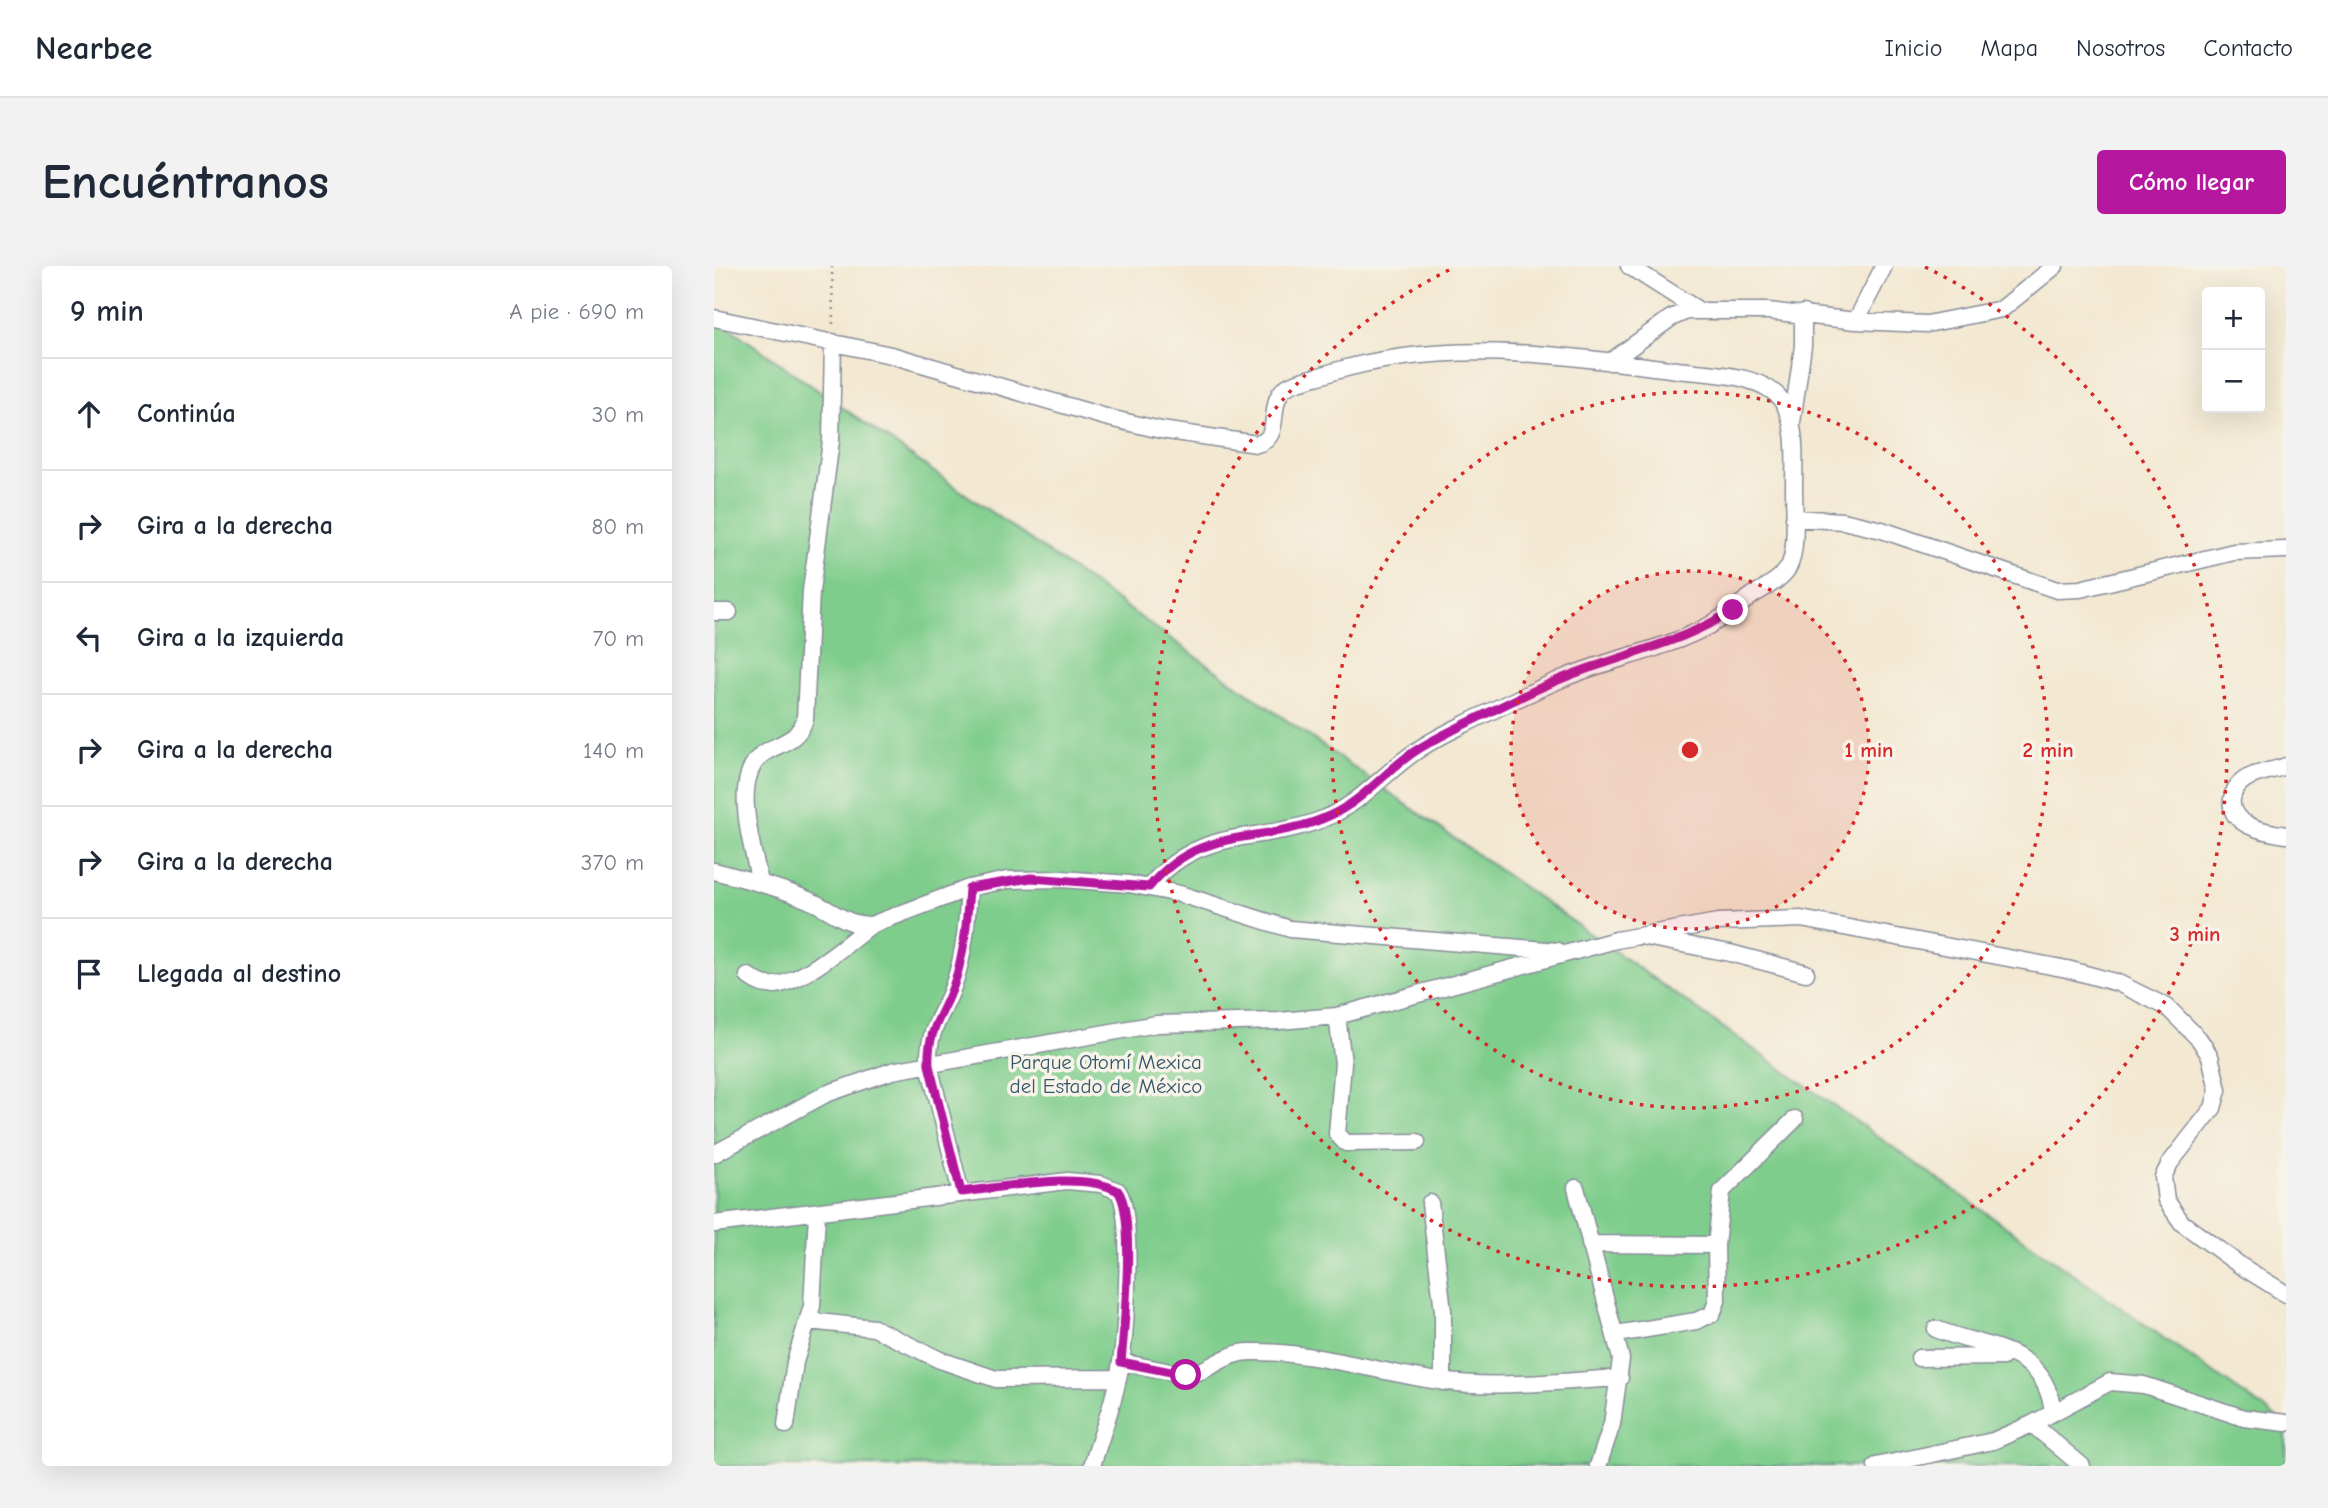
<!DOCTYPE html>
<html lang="es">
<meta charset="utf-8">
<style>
body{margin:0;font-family:"Comic Neue",sans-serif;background:#f2f2f3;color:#1f2937}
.controls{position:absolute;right:21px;top:21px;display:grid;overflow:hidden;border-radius:7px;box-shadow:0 7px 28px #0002}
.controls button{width:63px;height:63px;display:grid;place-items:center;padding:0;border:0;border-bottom:2px solid #e0e1e3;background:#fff;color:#1f2937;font:35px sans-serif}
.stop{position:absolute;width:21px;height:21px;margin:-16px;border:5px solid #b5179e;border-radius:50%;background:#fff}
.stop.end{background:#b5179e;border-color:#fff;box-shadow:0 2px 7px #0008}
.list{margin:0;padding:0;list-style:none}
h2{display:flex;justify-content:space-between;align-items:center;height:91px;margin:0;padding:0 28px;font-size:30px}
h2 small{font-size:23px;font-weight:400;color:#747a83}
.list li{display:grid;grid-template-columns:46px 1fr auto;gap:21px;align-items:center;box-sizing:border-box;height:112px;padding:0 28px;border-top:2px solid #e0e1e3}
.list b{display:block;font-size:26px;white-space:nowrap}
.list em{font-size:23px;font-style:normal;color:#747a83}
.icon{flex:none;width:38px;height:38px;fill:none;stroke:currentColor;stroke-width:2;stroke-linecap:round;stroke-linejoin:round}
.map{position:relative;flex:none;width:1572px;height:1200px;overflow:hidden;border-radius:7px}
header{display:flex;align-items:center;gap:42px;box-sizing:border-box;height:98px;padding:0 35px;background:#fff;border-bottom:2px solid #e0e1e3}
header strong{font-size:33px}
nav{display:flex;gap:38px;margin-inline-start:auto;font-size:24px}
.intro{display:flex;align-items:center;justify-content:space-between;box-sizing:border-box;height:168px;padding:0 42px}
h1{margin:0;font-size:49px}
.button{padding:18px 32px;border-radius:7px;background:#b5179e;color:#fff;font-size:24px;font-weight:700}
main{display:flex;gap:42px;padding:0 42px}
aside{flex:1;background:#fff;border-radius:7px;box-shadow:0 7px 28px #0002}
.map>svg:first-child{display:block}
.green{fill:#7fcd8c;stroke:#4d7e75;stroke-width:2}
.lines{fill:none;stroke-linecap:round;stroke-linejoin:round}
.minor-casing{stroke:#878c98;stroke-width:19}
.path{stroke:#878c98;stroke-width:2.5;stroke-dasharray:2 5;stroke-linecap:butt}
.minor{stroke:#fff;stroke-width:16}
.route{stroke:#b5179e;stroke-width:9}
.ring{fill:none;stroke:#d62828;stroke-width:3.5;stroke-dasharray:3.5 7}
.labels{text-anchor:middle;stroke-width:7;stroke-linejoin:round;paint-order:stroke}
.park-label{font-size:21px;fill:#34566a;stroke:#f7f3e8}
.centre{fill:#d62828;stroke:#f7f3e8;stroke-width:3.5}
.ring-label{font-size:21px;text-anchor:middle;font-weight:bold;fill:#d62828;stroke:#f7f3e8;stroke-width:7;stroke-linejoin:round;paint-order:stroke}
</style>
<header>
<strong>Nearbee</strong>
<nav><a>Inicio</a><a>Mapa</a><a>Nosotros</a><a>Contacto</a></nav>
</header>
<div class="intro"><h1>Encuéntranos</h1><a class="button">Cómo llegar</a></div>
<main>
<aside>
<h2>9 min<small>A pie · 690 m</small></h2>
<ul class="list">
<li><svg class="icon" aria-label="ahead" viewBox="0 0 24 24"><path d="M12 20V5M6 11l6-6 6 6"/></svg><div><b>Continúa</b></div><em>30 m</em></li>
<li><svg class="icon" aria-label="right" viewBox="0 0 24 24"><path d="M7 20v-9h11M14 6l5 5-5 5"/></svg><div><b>Gira a la derecha</b></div><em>80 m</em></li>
<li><svg class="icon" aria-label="left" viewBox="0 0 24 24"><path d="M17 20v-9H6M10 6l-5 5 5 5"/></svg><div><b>Gira a la izquierda</b></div><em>70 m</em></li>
<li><svg class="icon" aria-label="right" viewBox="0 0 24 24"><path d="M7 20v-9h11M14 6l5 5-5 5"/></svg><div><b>Gira a la derecha</b></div><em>140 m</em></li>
<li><svg class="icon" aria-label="right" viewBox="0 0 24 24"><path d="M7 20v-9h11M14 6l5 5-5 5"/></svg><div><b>Gira a la derecha</b></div><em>370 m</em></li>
<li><svg class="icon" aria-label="arrive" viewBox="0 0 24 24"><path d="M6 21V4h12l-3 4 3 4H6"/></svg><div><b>Llegada al destino</b></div></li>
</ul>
</aside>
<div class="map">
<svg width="1572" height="1200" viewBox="0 0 1572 1200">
<rect width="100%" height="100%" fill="#f7f3e8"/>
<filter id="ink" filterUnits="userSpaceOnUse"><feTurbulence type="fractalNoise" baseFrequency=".0143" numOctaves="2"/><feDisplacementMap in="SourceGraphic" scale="14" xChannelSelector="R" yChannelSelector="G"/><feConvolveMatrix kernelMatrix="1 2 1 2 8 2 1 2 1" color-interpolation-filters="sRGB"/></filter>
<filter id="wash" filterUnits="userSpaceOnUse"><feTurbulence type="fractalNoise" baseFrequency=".00686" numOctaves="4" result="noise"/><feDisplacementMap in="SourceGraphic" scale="28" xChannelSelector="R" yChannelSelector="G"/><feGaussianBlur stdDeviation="1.57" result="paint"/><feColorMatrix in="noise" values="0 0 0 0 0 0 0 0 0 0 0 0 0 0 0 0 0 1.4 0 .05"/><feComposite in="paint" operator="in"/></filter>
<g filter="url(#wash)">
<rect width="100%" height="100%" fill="#f3e8d1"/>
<!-- green -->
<path class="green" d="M0 51 1572 1158V1200H0Z"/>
</g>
<g filter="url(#ink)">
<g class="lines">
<!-- minor casing -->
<g class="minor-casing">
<path id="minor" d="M915 0 984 44
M0 52 177 89 395 152 447 164 543 178C572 171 549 132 576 119 589 113 605 111 618 106 732 72 848 89 963 104 994 108 1048 107 1068 135 1084 158 1080 195 1080 222 1080 242 1084 286 1074 302 1067 314 1050 322 1039 329 1025 339 1012 350 996 359 951 384 898 392 850 412 821 424 792 438 763 452 741 463 718 473 698 488 670 508 648 535 616 550 549 580 489 556 435 621
M1142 55 1170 0
M896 96 957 52 973 45H1054L1142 55 1213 58 1288 43 1341 0
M1078 156 1089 80V47
M1080 252 1129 255 1168 264 1343 324 1366 323 1520 286 1572 284
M0 346H15
M1572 500C1559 505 1541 506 1530 514 1523 519 1519 525 1518 533 1514 560 1552 566 1572 569
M0 605C34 614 69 622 101 637 120 646 135 660 157 659L255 622 293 614 348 613 415 618 466 628 576 663 844 685
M46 617C39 580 13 505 55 484 71 476 85 472 91 453L97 325 117 175 119 76
M931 671 1016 687 1092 707
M34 710C40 714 47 719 54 719 82 723 136 675 157 659
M623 750 629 797 623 868 632 877 703 876
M0 888 112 828 178 805 443 758 565 755 623 750 902 674 1004 656 1087 653 1353 703 1404 717 1453 741 1485 773 1496 790 1504 824 1499 842 1456 897 1449 911 1452 934 1468 957 1527 1000 1572 1028
M862 922 907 1093 898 1158 884 1200
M247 927 215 799C213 762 230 749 240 718 251 686 253 654 255 622
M716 937 729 1045V1116
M0 958 353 915 387 918 404 925C420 946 412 1066 407 1096 402 1131 388 1166 378 1200
M876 978 1002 979
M95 1055 160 1062 226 1094 282 1113 404 1112
M1222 1063C1273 1084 1331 1079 1339 1146
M902 1068 982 1055 998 1048 1003 1035 1002 979 1008 925 1081 853
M1205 1092 1289 1091
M407 1096 472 1109C496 1106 511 1086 536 1086 600 1085 663 1106 725 1115 784 1123 847 1115 906 1112
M1318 1158 1368 1200
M72 1159 81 1096 98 1040 103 948
M1162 1200 1279 1175 1318 1158 1396 1116 1430 1119 1530 1152 1572 1157"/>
</g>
<!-- path -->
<path class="path" d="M118 0 119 60"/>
<!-- minor -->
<use href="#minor" class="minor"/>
</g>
</g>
<g class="lines" filter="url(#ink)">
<!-- route -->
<path class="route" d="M472 1109 407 1096C410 1063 422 949 404 925 367 904 289 922 247 926L215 799C213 762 230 749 240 718 251 686 253 654 255 622L317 612 435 621C490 555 550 581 617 549 648 535 669 508 697 488 712 477 730 469 747 460 793 438 839 413 888 398 934 382 978 371 1019 344"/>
</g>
<!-- distance rings -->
<circle cx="976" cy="484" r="179" fill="#d62828" fill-opacity=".12"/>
<g class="ring">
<circle cx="976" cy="484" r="179"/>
<circle cx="976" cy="484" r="358"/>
<path d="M1211 1A537 537 0 1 1 741 1"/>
</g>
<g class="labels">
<!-- park labels -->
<g class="park-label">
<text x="392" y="803">Parque Otomí Mexica<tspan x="392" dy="24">del Estado de México</tspan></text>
</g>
</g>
<circle cx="976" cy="484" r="10" class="centre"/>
<g class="ring-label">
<text x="1155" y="491">1 min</text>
<text x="1334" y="491">2 min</text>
<text x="1481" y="675">3 min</text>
</g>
</svg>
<div class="controls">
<button>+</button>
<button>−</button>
</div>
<div class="stop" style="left:472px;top:1109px"></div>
<div class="stop end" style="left:1019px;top:344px"></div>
</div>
</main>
